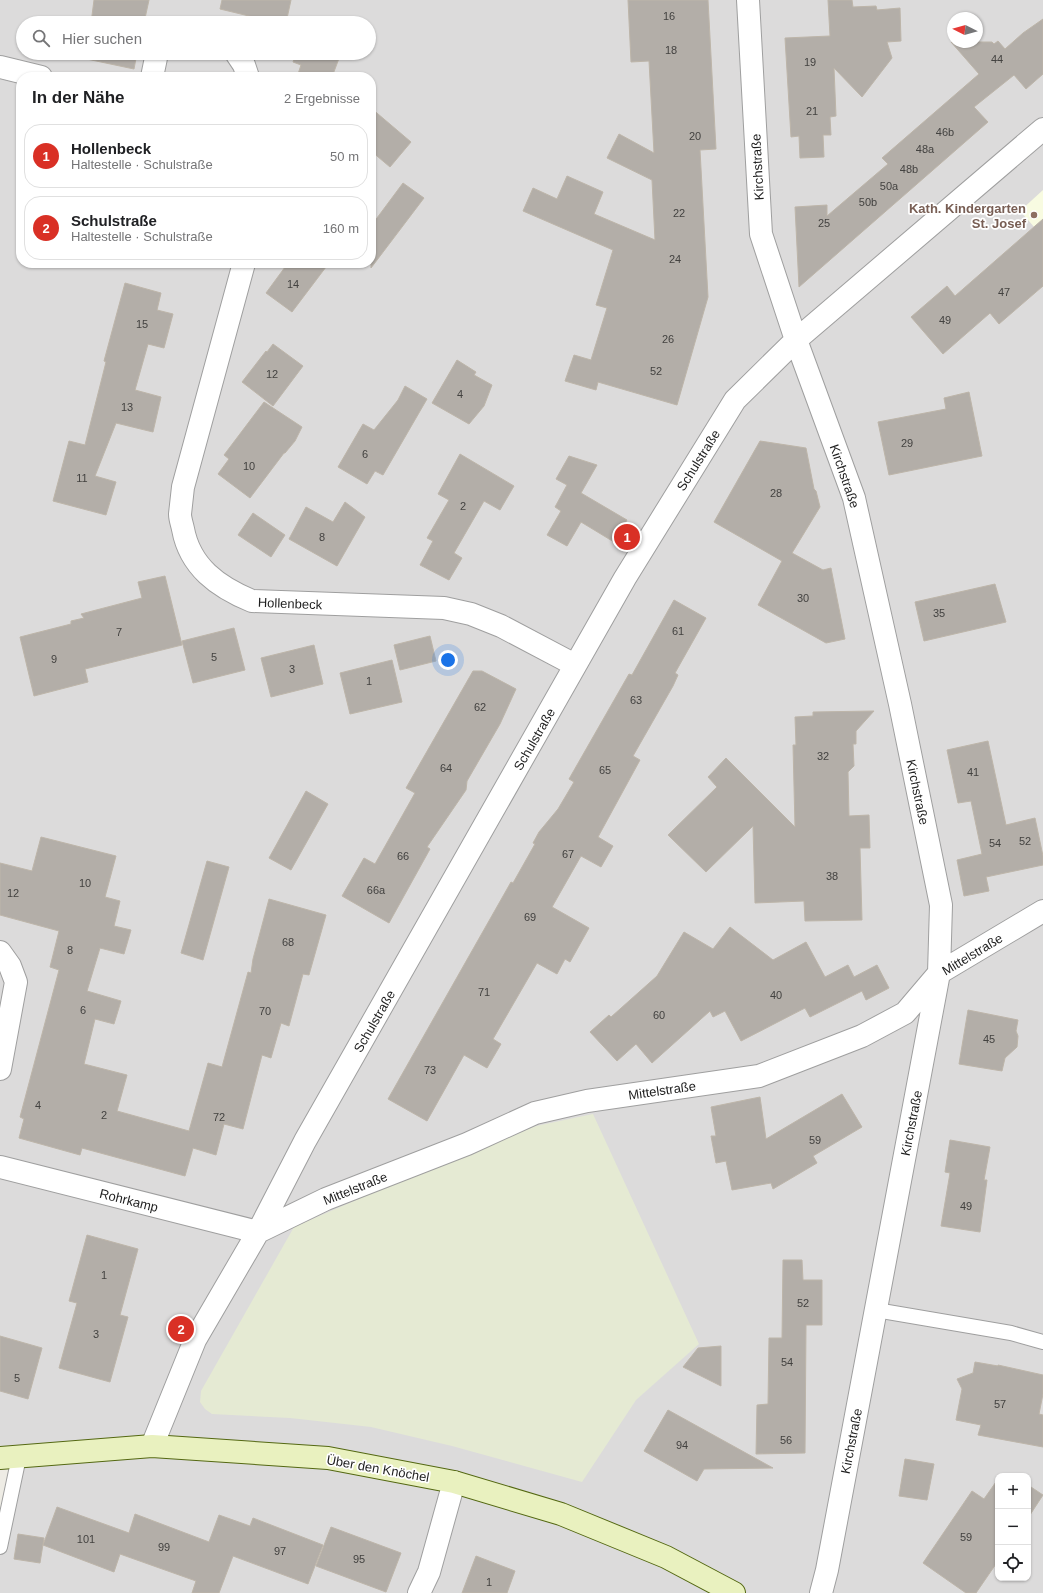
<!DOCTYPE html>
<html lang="de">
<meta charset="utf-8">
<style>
body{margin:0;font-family:Arial,sans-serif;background:#f6f6f6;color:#202124}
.controls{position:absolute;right:12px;bottom:12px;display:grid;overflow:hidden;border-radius:8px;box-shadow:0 1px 3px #0004}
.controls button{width:36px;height:36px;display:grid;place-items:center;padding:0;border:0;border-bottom:1px solid #e0e0e0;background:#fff;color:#202124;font:20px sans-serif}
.compass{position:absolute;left:947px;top:12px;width:36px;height:36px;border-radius:50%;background:#fff;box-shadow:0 1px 3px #0004;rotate:276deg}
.you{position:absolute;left:448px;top:660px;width:14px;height:14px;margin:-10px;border:3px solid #fff;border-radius:50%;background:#1a73e8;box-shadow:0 0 0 6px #1a73e833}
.badge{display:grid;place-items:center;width:26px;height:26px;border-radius:50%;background:#d93025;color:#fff;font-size:13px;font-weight:700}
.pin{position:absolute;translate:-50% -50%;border:2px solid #fff;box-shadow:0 1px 4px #0006}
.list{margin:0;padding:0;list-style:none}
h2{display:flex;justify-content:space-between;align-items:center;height:52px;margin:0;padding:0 16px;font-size:17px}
h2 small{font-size:13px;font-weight:400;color:#757577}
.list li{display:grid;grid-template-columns:26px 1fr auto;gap:12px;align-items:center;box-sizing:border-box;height:64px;margin:0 8px 8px;padding:0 8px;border:1px solid #e0e0e0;border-radius:16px}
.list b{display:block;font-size:15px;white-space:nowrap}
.list p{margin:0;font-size:13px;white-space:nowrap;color:#757577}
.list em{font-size:13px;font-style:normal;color:#757577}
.icon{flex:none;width:22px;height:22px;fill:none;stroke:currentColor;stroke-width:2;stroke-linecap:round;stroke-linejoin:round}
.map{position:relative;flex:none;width:1043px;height:1593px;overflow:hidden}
.search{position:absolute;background:#fff;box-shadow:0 1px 3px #0004;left:16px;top:16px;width:360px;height:44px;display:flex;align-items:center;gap:10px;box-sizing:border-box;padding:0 14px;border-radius:22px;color:#757577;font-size:15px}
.panel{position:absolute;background:#fff;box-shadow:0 1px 3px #0004;left:16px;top:72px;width:360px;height:196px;border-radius:16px}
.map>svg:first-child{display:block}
.residential{fill:#dcdbdb;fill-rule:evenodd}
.education{fill:#f8fbe1}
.farmland{fill:#e5ead3}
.building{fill:#b3aea8;stroke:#bdb5a9}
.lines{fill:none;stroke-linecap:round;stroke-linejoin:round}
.lane-casing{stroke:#9f9f9f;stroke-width:16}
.street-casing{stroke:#9f9f9f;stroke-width:24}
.secondary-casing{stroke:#546812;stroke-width:24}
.lane{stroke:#fff;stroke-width:14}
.street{stroke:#fff;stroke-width:22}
.secondary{stroke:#e9f1bf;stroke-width:22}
.education-dot{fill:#8d6e63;stroke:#fff;stroke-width:1.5}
.labels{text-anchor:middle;stroke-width:3.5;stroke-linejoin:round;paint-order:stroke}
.number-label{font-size:11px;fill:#434240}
.street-label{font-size:13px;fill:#1e1e1e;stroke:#fff}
.education-label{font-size:13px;font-weight:bold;fill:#785e54;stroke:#fff;text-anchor:end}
</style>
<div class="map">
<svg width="1043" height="1593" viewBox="0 0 1043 1593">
<rect width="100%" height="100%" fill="#eeece5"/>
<!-- residential -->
<path class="residential" d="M0 0H1043V1593H0V1547L19 1457 0 1458ZM953 18H977V42H953ZM23 23H369V53H23ZM21 77H371V263H21ZM998 1476H1028V1578H998Z"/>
<!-- education -->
<path class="education" d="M1043 190V237L1020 211Z"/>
<!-- farmland -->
<path class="farmland" d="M593 1114 699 1344 636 1400 582 1482 452 1446 371 1427 290 1418 212 1414 205 1409 200 1402 201 1391 294 1227 377 1191 536 1126Z"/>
<!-- building -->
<path class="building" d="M94 0H149L144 23H91Z
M222 0H291L286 23H278L220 9Z
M628 0H708L716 149 700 150 708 297 677 405 598 382 596 390 565 381 574 355 591 360 607 308 596 305 613 250 523 211 533 188 557 199 567 176 603 192 594 214 655 240 652 180 607 158 619 134 654 153 649 61 631 62Z
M828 0H852L853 7 876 6 877 10 900 8 901 41 887 42 892 58 862 97 834 68 836 116 830 117 831 135H823L824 157 800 158 799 136 791 137 785 38 830 36Z
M1043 19V74L1026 89 1014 75 974 107 988 122 799 287 795 207 827 205V216L888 164 882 158 979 74 951 42H992L994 44 998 41 1005 49 1023 33Z
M83 53H137L134 69 82 58Z
M296 53H341L332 77H297L301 65 293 62Z
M371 108 411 142 390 167 371 151Z
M403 183 424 198 371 268V226Z
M1043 219V286L999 324 990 313 943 354 911 317 947 286 955 296Z
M288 263H329L292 312 266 293Z
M125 283 161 293 157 310 173 314 164 348 148 344 135 390 161 397 153 432 116 423 95 476 116 482 106 515 53 501 69 441 85 445 106 362 104 361Z
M273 344 303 366 273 406 242 382 266 351 267 352Z
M457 360 476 372 474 375 492 385 484 406 469 424 432 403Z
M405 386 427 399 383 475 375 471 367 484 338 467 363 424 374 430 398 400Z
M969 392 982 456 889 475 878 422 946 409 944 398Z
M264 402 302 427 295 441 285 453H284L250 498 218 474 229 459 224 455Z
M760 441 806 448 814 489 816 491 820 507 792 553 823 570 831 568 845 639 826 643 758 605 782 561 714 522Z
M460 454 514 486 500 510 484 501 454 553 462 558 449 580 420 565 433 541 427 538 449 500 438 494Z
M569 456 597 465 581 493 627 520 614 542 581 522 567 546 547 535 561 511 555 507 567 485 556 479Z
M345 502 365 517 337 566 289 539 306 507 333 522Z
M253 513 285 535 271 557 238 535Z
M165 576 182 645 85 669 88 682 34 696 20 637 71 624V621L84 618 81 614 142 598 138 582Z
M995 584 1006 622 924 641 915 602Z
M674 600 706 618 675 673 678 675 673 686 633 756 640 760 598 837 613 846 601 867 581 856 552 907 589 928 570 962 565 959 557 974 537 963 493 1039 501 1044 487 1068 464 1055 427 1121 388 1099 511 882 513 883 535 844 533 843 539 832 558 809 574 782 569 779 629 674 632 675Z
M234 628 245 670 193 683 182 641Z
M430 636 436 661 400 670 394 645Z
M314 645 323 684 271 697 261 658Z
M392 660 402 702 350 714 340 673Z
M473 671H482L516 689 500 724 467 781 466 790 427 847 430 849 389 923 342 896 364 858 375 864 415 793 406 788Z
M874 711 856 731V744H853L854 766 848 772 849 816 869 815 870 848H860L862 920 805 921 804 901 755 903 753 826 706 872 668 835 717 787 708 777 726 758 795 827 793 745H796L795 717 813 716V712Z
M988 741 1006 825 1035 818 1043 856V865L986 877 989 891 964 896 957 860 982 854 971 801 958 803 947 750Z
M306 791 328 804 291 870 269 858Z
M41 837 116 856 105 897 120 901 114 926 131 930 124 954 100 948 87 991 121 1001 114 1024 95 1019 84 1064 127 1075 117 1111 189 1131 208 1063 222 1067 248 972 251 973 253 959 269 899 326 915 309 975 303 974 289 1026 281 1023 271 1058 262 1055 243 1129 224 1124 216 1155 193 1148 185 1176 82 1148 80 1155 19 1138 24 1119 20 1117 59 970 50 967 59 931 0 915V863L32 871Z
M207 861 229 867 203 960 181 953Z
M730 927 773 960 806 942 825 977 848 965 854 977 877 965 889 988 866 1000 862 991 810 1017 805 1008 741 1041 725 1011 713 1017 710 1011 652 1063 636 1044 617 1061 590 1032 609 1015 611 1017 657 976 684 932 713 949Z
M968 1010 1018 1020 1016 1031 1018 1036 1017 1047 1005 1058 1002 1071 959 1064Z
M842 1094 862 1127 813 1156 817 1163 773 1189 771 1183 732 1190 726 1161 716 1163 711 1136H716L711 1107 760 1097 766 1139Z
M950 1140 990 1147 984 1180H987L980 1232 941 1226 950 1173 945 1172Z
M87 1235 138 1249 120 1315 128 1317 110 1382 59 1368 77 1303 69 1301Z
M783 1260H802L803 1280H822V1325H806L805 1453 756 1454 757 1405 768 1404 769 1338H782Z
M0 1336 42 1348 28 1399 0 1391Z
M721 1346V1386L683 1367 698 1348Z
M975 1362 998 1366V1365L1043 1375V1394L1039 1414 1043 1415V1447L978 1435 981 1425 956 1420 962 1389 957 1379 973 1373Z
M668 1410 773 1468 704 1469 697 1481 644 1451Z
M905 1459 934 1464 927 1500 899 1496Z
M998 1479V1561L976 1593H966L923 1563 972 1491 984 1499Z
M1028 1485 1043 1495 1028 1518Z
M57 1507 129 1533 135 1514 209 1542 219 1515 250 1526 253 1518 323 1545 308 1584 233 1556 219 1593H192L196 1581 120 1554 114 1572 43 1545Z
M331 1527 401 1553 386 1592 316 1566Z
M18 1534 44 1538 40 1563 14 1559Z
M476 1556 515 1571 507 1593H462Z"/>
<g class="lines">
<!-- lane casing -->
<g class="lane-casing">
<path id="lane" d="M876 1310 1011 1333 1043 1342
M0 1547 19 1457"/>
</g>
<!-- street casing -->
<g class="street-casing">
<path id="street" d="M748 0 761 234 796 340 854 498 900 704 941 905 939 973 827 1570 821 1593
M236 53 244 65 248 77
M0 67 41 77
M152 77 157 53
M244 263 183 487C182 496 181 505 180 514 180 519 182 524 183 529 190 567 218 587 252 601L444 608 471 614 501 626 575 665
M0 952 10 966 16 982 0 1069
M0 1167 258 1232 326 1199 467 1144 535 1113 587 1101 759 1076 862 1036 905 1013 939 973 1043 911
M152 1446 195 1340 258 1232 305 1141 625 578 735 400 796 340 1043 129
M419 1593 429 1572 454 1482"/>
</g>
<!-- secondary casing -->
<g class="secondary-casing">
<path id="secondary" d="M0 1458 152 1446 328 1458 454 1482 561 1514 666 1557 734 1593"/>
</g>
<!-- lane -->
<use href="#lane" class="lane"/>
<!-- street -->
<use href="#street" class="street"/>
<!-- secondary -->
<use href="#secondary" class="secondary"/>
</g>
<!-- markers -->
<circle class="education-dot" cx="1034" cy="215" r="4"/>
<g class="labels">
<!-- number labels -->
<g class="number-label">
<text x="669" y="20">16</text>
<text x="671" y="54">18</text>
<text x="997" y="63">44</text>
<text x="810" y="66">19</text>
<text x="812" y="115">21</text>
<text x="945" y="136">46b</text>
<text x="695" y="140">20</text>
<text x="925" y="153">48a</text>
<text x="909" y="173">48b</text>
<text x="889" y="190">50a</text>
<text x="868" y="206">50b</text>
<text x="679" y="217">22</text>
<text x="824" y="227">25</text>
<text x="675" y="263">24</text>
<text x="293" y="288">14</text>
<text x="1004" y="296">47</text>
<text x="945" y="324">49</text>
<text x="142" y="328">15</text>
<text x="668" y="343">26</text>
<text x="656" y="375">52</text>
<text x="272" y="378">12</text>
<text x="460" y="398">4</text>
<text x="127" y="411">13</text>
<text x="907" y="447">29</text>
<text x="365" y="458">6</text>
<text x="249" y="470">10</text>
<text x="82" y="482">11</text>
<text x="776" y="497">28</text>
<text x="463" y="510">2</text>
<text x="322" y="541">8</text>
<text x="803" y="602">30</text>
<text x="939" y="617">35</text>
<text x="678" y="635">61</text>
<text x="119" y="636">7</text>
<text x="214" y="661">5</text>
<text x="54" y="663">9</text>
<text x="292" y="673">3</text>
<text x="369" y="685">1</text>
<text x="636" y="704">63</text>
<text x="480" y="711">62</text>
<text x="823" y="760">32</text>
<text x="446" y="772">64</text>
<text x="605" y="774">65</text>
<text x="973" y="776">41</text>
<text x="1025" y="845">52</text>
<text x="995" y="847">54</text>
<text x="568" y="858">67</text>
<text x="403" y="860">66</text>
<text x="832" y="880">38</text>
<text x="85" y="887">10</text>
<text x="376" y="894">66a</text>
<text x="13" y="897">12</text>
<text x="530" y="921">69</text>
<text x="288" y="946">68</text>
<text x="70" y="954">8</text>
<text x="484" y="996">71</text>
<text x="776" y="999">40</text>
<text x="83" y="1014">6</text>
<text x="265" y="1015">70</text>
<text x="659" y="1019">60</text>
<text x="989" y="1043">45</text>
<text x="430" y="1074">73</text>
<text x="38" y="1109">4</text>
<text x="104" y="1119">2</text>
<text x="219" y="1121">72</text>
<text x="815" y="1144">59</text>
<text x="966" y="1210">49</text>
<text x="104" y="1279">1</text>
<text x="803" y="1307">52</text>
<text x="96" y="1338">3</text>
<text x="787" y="1366">54</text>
<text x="17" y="1382">5</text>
<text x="1000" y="1408">57</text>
<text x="786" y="1444">56</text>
<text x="682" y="1449">94</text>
<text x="966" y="1541">59</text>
<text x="86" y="1543">101</text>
<text x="164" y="1551">99</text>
<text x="280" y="1555">97</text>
<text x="359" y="1563">95</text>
<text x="489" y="1586">1</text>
</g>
<!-- street labels -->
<g class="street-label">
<text transform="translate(757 167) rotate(-93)" y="5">Kirchstraße</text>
<text transform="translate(698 460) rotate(-58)" y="5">Schulstraße</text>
<text transform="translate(845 476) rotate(71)" y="5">Kirchstraße</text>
<text transform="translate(290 603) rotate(2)" y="5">Hollenbeck</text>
<text transform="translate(534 739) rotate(-60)" y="5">Schulstraße</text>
<text transform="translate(918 792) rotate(78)" y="5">Kirchstraße</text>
<text transform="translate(972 954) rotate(-31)" y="5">Mittelstraße</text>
<text transform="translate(374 1021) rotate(-60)" y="5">Schulstraße</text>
<text transform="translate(662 1090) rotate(-8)" y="5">Mittelstraße</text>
<text transform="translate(911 1123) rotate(-79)" y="5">Kirchstraße</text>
<text transform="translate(355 1188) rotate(-22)" y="5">Mittelstraße</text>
<text transform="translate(129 1200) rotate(14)" y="5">Rohrkamp</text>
<text transform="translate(851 1441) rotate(-79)" y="5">Kirchstraße</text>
<text transform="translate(378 1468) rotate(10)" y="5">Über den Knöchel</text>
</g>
<!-- education labels -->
<g class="education-label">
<text x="1026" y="213">Kath. Kindergarten<tspan x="1026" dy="15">St. Josef</tspan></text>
</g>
</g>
</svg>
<div class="controls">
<button>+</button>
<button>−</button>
<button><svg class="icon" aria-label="locate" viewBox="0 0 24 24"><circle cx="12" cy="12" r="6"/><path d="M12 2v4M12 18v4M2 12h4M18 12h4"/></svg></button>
</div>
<svg class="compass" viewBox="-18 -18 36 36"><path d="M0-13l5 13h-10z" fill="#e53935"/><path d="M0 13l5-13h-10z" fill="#757577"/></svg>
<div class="you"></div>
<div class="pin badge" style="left:627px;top:537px">1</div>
<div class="pin badge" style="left:181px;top:1329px">2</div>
<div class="search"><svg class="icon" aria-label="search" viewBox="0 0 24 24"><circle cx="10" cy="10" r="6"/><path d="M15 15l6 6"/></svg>Hier suchen</div>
<section class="panel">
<h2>In der Nähe<small>2 Ergebnisse</small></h2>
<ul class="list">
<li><span class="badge">1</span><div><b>Hollenbeck</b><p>Haltestelle · Schulstraße</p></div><em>50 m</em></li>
<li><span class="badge">2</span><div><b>Schulstraße</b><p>Haltestelle · Schulstraße</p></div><em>160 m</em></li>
</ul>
</section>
</div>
